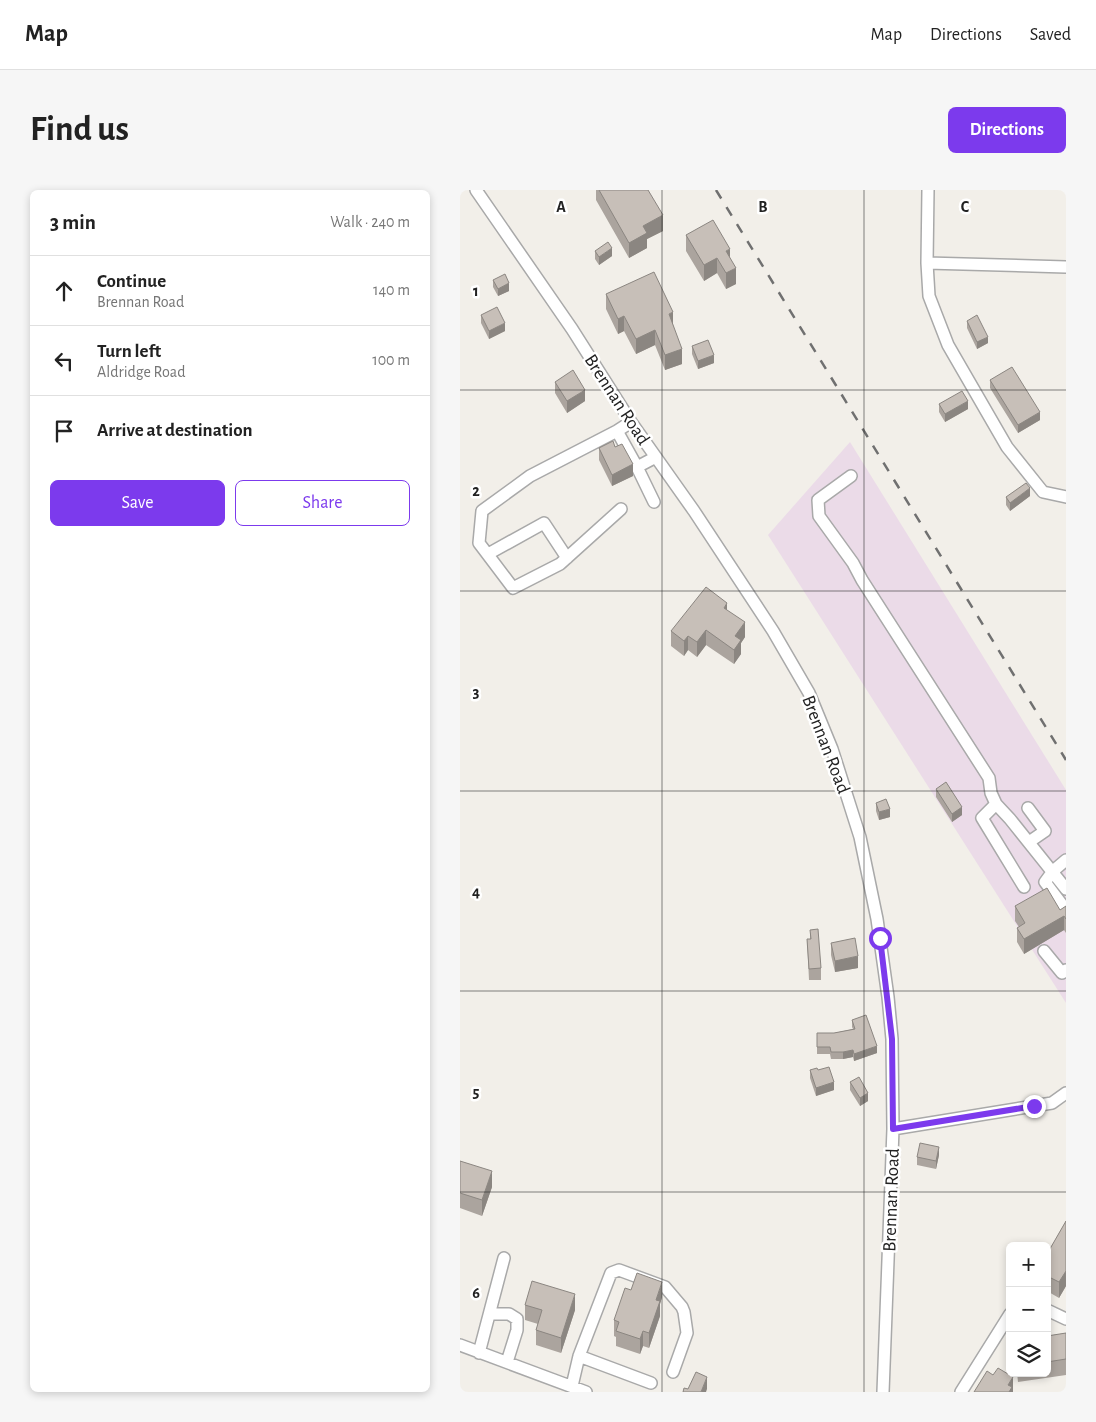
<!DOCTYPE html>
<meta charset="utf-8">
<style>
body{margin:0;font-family:"Alegreya Sans",sans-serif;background:#f6f6f6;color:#222}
.controls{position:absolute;right:15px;bottom:15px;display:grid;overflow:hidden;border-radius:8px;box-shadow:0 2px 8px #0003}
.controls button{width:45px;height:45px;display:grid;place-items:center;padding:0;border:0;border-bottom:1px solid #e0e0e0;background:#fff;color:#222;font:25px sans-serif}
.stop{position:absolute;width:15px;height:15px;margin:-11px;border:4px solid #7c3aed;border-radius:50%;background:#fff}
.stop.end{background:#7c3aed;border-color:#fff;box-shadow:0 1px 5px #0008}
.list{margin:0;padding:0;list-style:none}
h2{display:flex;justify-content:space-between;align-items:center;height:65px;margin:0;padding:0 20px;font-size:21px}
h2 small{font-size:16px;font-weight:400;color:#767676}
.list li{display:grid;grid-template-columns:32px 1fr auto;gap:15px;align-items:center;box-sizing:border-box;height:70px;padding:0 20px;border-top:1px solid #e0e0e0}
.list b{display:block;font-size:19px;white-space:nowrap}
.list p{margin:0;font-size:16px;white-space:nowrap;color:#767676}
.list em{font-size:16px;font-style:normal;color:#767676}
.actions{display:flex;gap:10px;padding:15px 20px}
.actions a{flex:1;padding:11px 0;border:1px solid #7c3aed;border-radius:8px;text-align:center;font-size:18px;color:#7c3aed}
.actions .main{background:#7c3aed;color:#fff}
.icon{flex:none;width:28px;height:28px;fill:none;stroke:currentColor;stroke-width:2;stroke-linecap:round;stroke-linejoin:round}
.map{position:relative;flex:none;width:606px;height:1202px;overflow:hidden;border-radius:8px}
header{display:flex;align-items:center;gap:30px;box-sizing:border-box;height:70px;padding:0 25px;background:#fff;border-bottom:1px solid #e0e0e0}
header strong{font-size:24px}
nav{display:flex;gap:28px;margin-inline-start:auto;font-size:18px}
.intro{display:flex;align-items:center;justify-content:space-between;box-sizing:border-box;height:120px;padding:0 30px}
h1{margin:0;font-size:35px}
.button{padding:12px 22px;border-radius:8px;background:#7c3aed;color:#fff;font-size:18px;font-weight:700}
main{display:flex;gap:30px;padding:0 30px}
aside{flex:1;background:#fff;border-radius:8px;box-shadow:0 2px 8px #0003}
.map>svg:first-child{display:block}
.industrial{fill:#ebdbe8}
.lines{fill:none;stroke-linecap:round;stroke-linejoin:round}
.minor-casing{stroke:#a9a9a9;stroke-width:14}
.minor{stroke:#fff;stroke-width:11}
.rail{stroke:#707070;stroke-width:2.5;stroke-dasharray:10 10;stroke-linecap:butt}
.wall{fill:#aba49e}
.shaded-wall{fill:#8b8681}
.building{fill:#c7bfb8;stroke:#8b8681}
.route{stroke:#7c3aed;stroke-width:6}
.grid{fill:none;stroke:#222;stroke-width:1;stroke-opacity:0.55}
.labels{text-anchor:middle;stroke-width:5;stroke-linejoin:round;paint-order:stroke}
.street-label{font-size:19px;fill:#222;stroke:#fff}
.grid-label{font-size:16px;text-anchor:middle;font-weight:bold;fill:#222;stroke:#fff;stroke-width:5;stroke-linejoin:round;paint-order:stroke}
</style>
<header>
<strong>Map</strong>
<nav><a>Map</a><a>Directions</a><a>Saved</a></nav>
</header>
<div class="intro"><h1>Find us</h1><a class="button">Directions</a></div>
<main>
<aside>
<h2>3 min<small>Walk · 240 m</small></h2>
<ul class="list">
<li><svg class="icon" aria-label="ahead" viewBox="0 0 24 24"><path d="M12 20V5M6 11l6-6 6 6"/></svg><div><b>Continue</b><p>Brennan Road</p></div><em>140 m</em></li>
<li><svg class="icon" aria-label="left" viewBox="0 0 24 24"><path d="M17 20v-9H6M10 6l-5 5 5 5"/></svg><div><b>Turn left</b><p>Aldridge Road</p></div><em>100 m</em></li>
<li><svg class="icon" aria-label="arrive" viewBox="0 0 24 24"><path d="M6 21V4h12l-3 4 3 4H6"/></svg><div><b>Arrive at destination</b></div></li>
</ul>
<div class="actions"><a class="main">Save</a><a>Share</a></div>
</aside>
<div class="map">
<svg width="606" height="1202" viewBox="0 0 606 1202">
<rect width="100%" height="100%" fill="#f2efe9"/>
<!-- industrial -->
<path class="industrial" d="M390 252 606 600V813L308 345Z"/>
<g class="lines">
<!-- minor casing -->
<g class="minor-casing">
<path id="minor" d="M16 0 112 139 171 232 234 321 313 441 349 503 372 559 400 647 417 729 428 807 432 849 433 939 423 1202
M468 0 467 73 469 106 488 155 547 257 583 302 606 307
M467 73 606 77
M157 241 177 277
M391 286 358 310 359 326 393 373 402 390 529 588 531 603 536 614 550 629 606 699
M194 312 177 277 196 267
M161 319 100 374 53 398 19 353 22 321 70 286 157 241 171 232
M28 364 84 333 107 368
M536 614 522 628 564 697
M568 618 585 641 569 652
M606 670 593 681 585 692 606 720
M584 761 602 783 606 780
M433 939 592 913 606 903
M587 1120 606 1129
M31 1124H49L57 1129V1140L47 1172
M0 1155 126 1202
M19 1163 44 1068
M119 1166 191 1193
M112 1196 119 1166 151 1083 159 1080 205 1097 222 1117 224 1122 227 1143 213 1182
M501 1202 550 1124"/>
</g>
<!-- minor -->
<use href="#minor" class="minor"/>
<!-- rail -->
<path class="rail" d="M256 0 606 570"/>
</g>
<!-- wall -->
<path class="wall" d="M136 0H188L203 41 187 49V58L169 68 136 10Z
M226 45 270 68 276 94 266 99 257 83 244 91 226 61Z
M135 61 152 66 139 75 135 69Z
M33 90 49 101 38 106 33 97Z
M146 104 213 135 222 174 205 180 195 155 176 164 164 141 158 144 146 119Z
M21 125 45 141 29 149 21 133Z
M507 131 528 153 517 159 507 138Z
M232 156 254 173 238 179 232 164Z
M530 190 580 230 558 243 530 198Z
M95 192 125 211 107 223 95 203Z
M479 214 508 219 485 232 479 222Z
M155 257 173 286 152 296 139 270V258Z
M570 306 550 321 546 315V307Z
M267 420 285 447 281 453V464L274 474 246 455 237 467 228 460 224 466 211 456V441Z
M476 599 502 625 492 632 476 607Z
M416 613 430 627 419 630 416 621Z
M555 716 600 720 606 716V743L604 740 564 764 557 752V738L559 737 555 731Z
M350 740 361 778V790H349L347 749H350Z
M371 753 398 778 375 782 371 765Z
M392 830 417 863 394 871 393 867 383 869H371L370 864H357V843H374L393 839 392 837Z
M350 880H358L374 900 356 906 350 888Z
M390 892 408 911 400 916 390 900Z
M479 965 476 979 457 975V967Z
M0 971 32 997 22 1026 0 1018Z
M606 1031V1096L599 1108 587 1101V1064Z
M171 1100 202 1107 200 1114V1126L189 1158 183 1156 180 1164 156 1156V1147L154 1146V1130Z
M65 1115 115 1120 101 1163 76 1155V1140L78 1134 65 1130Z
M606 1143V1185L558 1192 557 1183H587V1146Z"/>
<!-- shaded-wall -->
<path class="shaded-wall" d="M203 25V41L187 49V58L169 68V53L183 36Z
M152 58V66L139 75V67Z
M270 59V74L266 61Z
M257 68V83L244 91V75Z
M276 78V94L266 99V83Z
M49 93V101L38 106V99Z
M213 122V137L209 124Z
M164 126V141L158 144V129Z
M45 133V141L29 149V141Z
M195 140V155L176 164V149Z
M528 147V153L517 159V152Z
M222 159V174L205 180V165Z
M254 165V173L238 179V171Z
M125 200V211L107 223V211Z
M508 211V219L485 232V224Z
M580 222V230L558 243V235Z
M173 274V286L152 296V285Z
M570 298V306L550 321V313Z
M267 413V427L264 418Z
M285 432V447L281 453V464L274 474V460L275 446Z
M246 440V455L237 467V452Z
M228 446V460L224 466V451Z
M502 617V625L492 632V624Z
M430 619V627L419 630V622Z
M604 726V740L564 764V749Z
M398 766V778L375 782V771Z
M417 856V863L394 871V864Z
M393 860V867L383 869V862Z
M374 892V900L356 906V898Z
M408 903V911L400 916V908Z
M479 957V965L476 979V971Z
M32 981V997L22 1026V1010Z
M606 1081V1096L599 1108V1092Z
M202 1092V1107L200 1114V1126L189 1158V1143L196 1110Z
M115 1104V1120L101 1163V1148Z
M183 1141V1156L180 1164V1149Z
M247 1187V1199L246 1202H241Z
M553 1187V1202H548V1195Z"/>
<!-- building -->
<path class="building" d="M139 0H188L203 25 183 36 187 43 169 53Z
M253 30 270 59 266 61 276 78 266 83 257 68 244 75 226 45Z
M148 52 152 58 139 67 135 61Z
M194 82 213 122 209 124 222 159 205 165 195 140 176 149 164 126 158 129 146 104Z
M45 84 49 93 38 99 33 90Z
M37 117 45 133 29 141 21 125Z
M517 125 528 147 517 152 507 131Z
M248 150 254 165 238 171 232 156Z
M552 177 580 222 558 235 530 190Z
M113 180 125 200 107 211 95 192Z
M502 201 508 211 485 224 479 214Z
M153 251 155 257 162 254 173 274 152 285 139 258Z
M566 293 570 298 550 313 546 307Z
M246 397 267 413 264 418 285 432 275 446 281 450 274 460 246 440 237 452 228 446 224 451 211 441Z
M486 592 502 617 492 624 476 599Z
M426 609 430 619 419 622 416 613Z
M587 698 600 720 606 716V729L604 726 564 749 557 738 565 733 555 716Z
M358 739 361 778 349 779 347 749H351L350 740Z
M395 748 398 766 375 771 371 753Z
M406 825 417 856 394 864 393 860 383 862H371L370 857H357V843H374L395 839 392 830Z
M369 877 374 892 356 898 350 880 357 878 358 880Z
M399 887 408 903 400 908 390 892Z
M460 953 479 957 476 971 457 967Z
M0 971 32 981 22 1010 0 1003Z
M606 1031V1081L599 1092 587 1086V1064Z
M177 1083 202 1092 196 1110 200 1111 189 1143 183 1141 180 1149 156 1141 159 1132 154 1130 165 1098 171 1100Z
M72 1091 115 1104 101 1148 76 1140 82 1120 65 1115Z
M606 1143V1169L587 1172V1146Z
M538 1178 553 1187 548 1195 552 1197 549 1202H514L527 1181 533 1185Z
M236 1182 247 1187 241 1202H223L224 1198 228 1199Z"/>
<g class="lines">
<!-- route -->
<path class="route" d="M420 748 432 849 433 939 574 916"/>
</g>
<!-- grid -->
<path class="grid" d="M202 0V1202M404 0V1202M0 200H606M0 401H606M0 601H606M0 801H606M0 1002H606"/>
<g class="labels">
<!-- street labels -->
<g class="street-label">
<text transform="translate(158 209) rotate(57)" y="7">Brennan Road</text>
<text transform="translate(367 554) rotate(69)" y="7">Brennan Road</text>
<text transform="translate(430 1010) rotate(-88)" y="7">Brennan Road</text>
</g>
</g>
<g class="grid-label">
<text x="101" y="22">A</text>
<text x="303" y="22">B</text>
<text x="505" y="22">C</text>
<text x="16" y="106">1</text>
<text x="16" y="306">2</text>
<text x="16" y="507">3</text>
<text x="16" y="707">4</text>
<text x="16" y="907">5</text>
<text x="16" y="1108">6</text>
</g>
</svg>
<div class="controls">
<button>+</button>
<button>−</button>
<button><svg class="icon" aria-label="layers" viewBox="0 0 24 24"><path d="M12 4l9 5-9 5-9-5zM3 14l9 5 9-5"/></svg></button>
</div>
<div class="stop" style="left:420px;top:748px"></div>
<div class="stop end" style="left:574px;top:916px"></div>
</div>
</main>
